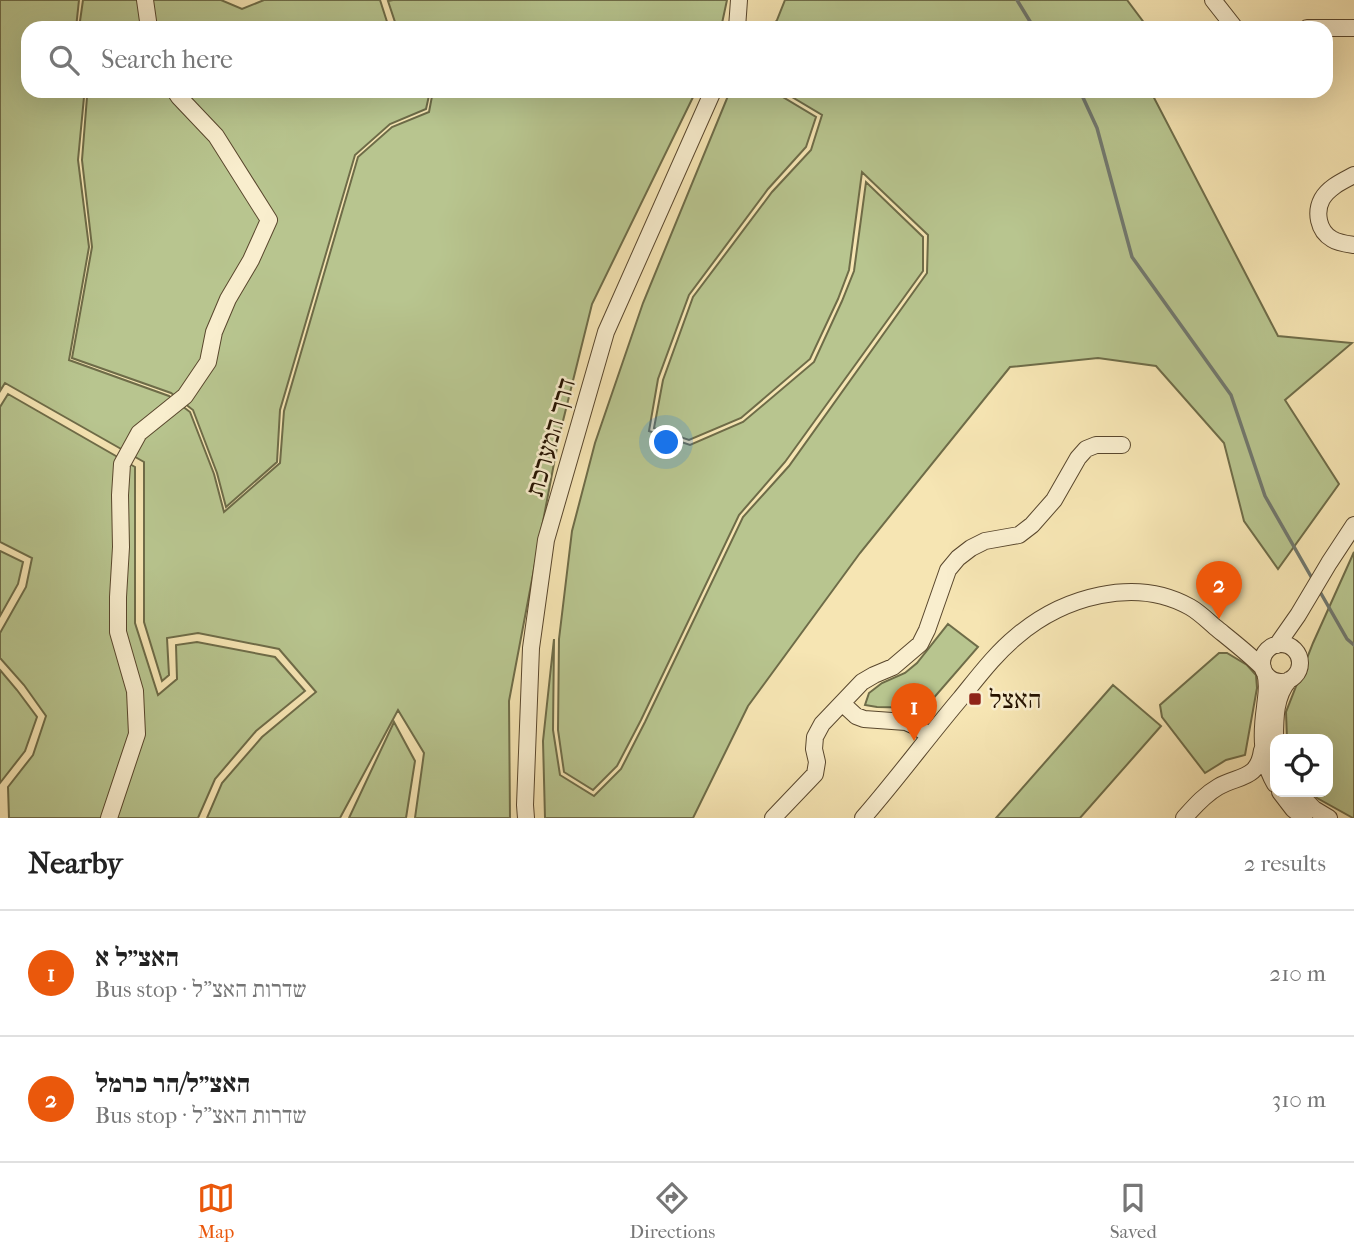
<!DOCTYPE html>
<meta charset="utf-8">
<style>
body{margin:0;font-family:"IM FELL French Canon","Frank Ruhl Libre",serif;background:#f2f2f2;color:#222}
.controls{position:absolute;right:21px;bottom:21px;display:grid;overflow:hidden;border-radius:14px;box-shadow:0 7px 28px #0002}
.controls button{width:63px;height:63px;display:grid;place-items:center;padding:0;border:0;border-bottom:2px solid #e0e0e0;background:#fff;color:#222;font:35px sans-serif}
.you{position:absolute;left:667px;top:443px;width:24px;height:24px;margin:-18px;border:5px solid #fff;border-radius:50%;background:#1a73e8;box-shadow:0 0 0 10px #1a73e833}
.badge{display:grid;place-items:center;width:46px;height:46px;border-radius:50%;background:#ea580c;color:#fff;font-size:23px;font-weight:700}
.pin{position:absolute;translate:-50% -58px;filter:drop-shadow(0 2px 4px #0008)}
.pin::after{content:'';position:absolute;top:37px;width:24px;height:21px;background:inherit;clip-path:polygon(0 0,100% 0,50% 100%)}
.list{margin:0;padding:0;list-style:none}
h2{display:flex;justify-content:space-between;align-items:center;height:91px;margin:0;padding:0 28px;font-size:30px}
h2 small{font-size:23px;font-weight:400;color:#767676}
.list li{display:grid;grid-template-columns:46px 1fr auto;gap:21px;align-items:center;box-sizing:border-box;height:126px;padding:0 28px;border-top:2px solid #e0e0e0}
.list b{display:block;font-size:26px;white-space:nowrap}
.list p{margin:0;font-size:23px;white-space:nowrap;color:#767676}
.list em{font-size:23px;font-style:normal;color:#767676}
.icon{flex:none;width:38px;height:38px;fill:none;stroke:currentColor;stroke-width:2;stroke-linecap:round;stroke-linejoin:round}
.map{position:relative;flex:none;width:1354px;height:818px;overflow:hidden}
.search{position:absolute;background:#fff;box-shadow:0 7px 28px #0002;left:21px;right:21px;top:21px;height:77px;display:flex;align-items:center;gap:18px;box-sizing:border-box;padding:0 24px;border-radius:21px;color:#767676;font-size:26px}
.sheet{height:343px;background:#fff}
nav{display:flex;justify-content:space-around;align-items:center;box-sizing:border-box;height:98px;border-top:2px solid #e0e0e0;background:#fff;font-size:19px;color:#767676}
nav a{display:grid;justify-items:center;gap:4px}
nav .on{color:#ea580c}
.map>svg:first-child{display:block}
.green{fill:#b8c58f;stroke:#6e6c48;stroke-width:2}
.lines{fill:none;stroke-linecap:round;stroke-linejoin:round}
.stream{stroke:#71786e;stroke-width:3.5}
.minor-casing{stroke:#59472d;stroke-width:18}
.minor{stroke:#f9eece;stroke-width:16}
.poi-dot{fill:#8f2418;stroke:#f9eece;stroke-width:2.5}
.labels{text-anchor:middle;stroke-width:5;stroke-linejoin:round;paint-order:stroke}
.street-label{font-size:26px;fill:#251200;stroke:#f9eece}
.poi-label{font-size:26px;fill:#251200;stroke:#f9eece;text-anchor:start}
</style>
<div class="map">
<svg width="1354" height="818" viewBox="0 0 1354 818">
<rect width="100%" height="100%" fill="#f6e5b3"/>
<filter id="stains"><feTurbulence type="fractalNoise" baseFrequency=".00286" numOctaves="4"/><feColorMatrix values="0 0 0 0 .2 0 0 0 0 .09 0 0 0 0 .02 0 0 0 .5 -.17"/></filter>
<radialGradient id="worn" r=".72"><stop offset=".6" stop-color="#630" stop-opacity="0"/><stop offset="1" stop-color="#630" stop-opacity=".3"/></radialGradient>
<!-- green -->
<path class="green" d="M0 0H79L76 28H28V91H82L84 97 78 160 89 247 69 360 169 396 190 412 214 474 224 512 280 463 284 411 358 157 392 127 429 112 433 91H696L592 304 559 437 509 701 510 818H415L424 753 398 710 340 818H207L222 783 262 737 316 692 279 649 198 633 167 638 169 675 162 681 144 622V462L5 383 0 391Z
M83 0H221L242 9 264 0H380L389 28H79Z
M393 0H727L721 28H397L388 1Z
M785 0H1127L1148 28H771L777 20Z
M86 91H430L426 109 390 124 355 155 280 410 277 462 226 507 217 473 193 410 171 393 72 358 92 247 82 160 87 97Z
M730 91H759L781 96 816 117 806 147 768 189 689 295 658 379 649 431 690 445 743 422 814 362 842 301 854 271 866 182 923 237V271L785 462 739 515 641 720 617 766 593 790 564 772 558 730 559 639 572 531 595 443 643 303Z
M782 91H1153L1152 94 1278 336 1352 343 1285 400 1339 484 1278 569 1244 521 1224 443 1156 366 1098 358 1010 367 860 553 748 706 693 818H545L543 741 554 639 553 730 560 775 594 796 621 769 645 722 743 517 789 466 927 273 928 235 862 172 849 270 838 299 810 359 741 418 689 440 654 428 663 380 693 297 772 192 811 150 822 115Z
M8 394 135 467V623L158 695 177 679 176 645 197 642 275 657 305 691 256 731 215 779 198 818H9L8 787 33 755 46 716 24 685 0 658V633L26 587 32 558 0 542V407Z
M0 551 23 562 18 584 0 616Z
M1354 552V818H1353L1317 798 1311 792H1328V739H1287L1286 712 1313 643Z
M948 624 978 647 925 708 877 707 865 705 869 693 882 683 905 673 917 663Z
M1219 653H1227L1247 665 1256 675 1257 688 1245 755 1226 760 1205 773 1162 717 1160 705Z
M0 670 17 690 37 717 25 751 0 783Z
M1113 685 1161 726 1080 818H996Z
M394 722 415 761 406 818H349Z"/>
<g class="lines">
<!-- stream -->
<path class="stream" d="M1017 0 1034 28
M1080 91 1097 128 1132 257 1231 395 1265 496 1313 580
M1319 590 1347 639 1354 645"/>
<!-- minor casing -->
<g class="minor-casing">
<path id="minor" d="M145 0 149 28
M1213 0 1235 28
M737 28 739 0
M1307 28H1354
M1354 175C1343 181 1329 187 1322 199 1315 212 1318 231 1332 239 1338 243 1347 244 1354 245
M1262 663a19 19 0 1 1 38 0a19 19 0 1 1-38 0Z
M1277 645 1298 615 1329 563 1354 525
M1265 673C1269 685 1266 695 1265 707 1261 735 1261 760 1275 784
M842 703 856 716 864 719 906 722 917 727 930 736
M1275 739C1275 719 1275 696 1289 680
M1280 792 1293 809 1304 818
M1297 792 1314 809 1329 818
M109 818 137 734 135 691 118 632V597L121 547 120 495 122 464 139 433 185 396 208 362 214 332 228 299 251 260 269 220 216 136 179 97 175 91
M526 818 525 805 531 648 546 540 606 332 713 91
M773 818 815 774 817 762 814 749 815 737 822 724 862 682 874 675 893 667 920 644 927 630 948 570 958 558 971 548 985 541 1019 535 1032 525 1054 500 1078 458 1086 449 1096 445H1122
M863 818C897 779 927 738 960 699 978 677 995 654 1017 636 1063 597 1135 576 1190 607 1199 612 1207 620 1215 627 1231 640 1248 653 1263 668
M1184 818C1194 807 1204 795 1218 787 1239 775 1258 780 1262 750"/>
</g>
<!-- minor -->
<use href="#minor" class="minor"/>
</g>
<!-- markers -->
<rect class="poi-dot" x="968" y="692" width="14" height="14" rx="3.5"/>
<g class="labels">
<!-- street labels -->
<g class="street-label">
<text transform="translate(550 437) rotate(-74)" y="9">דרך המערכת</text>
</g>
<!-- poi labels -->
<g class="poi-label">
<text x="989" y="708">האצל</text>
</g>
</g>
<rect width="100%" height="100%" filter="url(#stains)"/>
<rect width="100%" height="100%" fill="url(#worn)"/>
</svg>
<div class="controls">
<button><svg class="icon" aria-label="locate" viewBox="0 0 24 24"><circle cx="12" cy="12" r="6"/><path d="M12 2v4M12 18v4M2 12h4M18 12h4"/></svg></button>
</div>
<div class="you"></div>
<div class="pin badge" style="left:914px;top:741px">1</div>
<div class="pin badge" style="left:1219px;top:619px">2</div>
<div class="search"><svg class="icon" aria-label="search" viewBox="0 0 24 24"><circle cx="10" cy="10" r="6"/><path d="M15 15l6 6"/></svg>Search here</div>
</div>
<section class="sheet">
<h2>Nearby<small>2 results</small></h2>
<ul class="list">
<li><span class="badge">1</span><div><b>האצ״ל א</b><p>Bus stop · שדרות האצ&quot;ל</p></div><em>210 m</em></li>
<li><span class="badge">2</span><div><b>האצ״ל/הר כרמל</b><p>Bus stop · שדרות האצ&quot;ל</p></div><em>310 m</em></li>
</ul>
</section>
<nav>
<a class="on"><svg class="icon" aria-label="map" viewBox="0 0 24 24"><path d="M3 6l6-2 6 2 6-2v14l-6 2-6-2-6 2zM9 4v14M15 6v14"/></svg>Map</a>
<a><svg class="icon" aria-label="directions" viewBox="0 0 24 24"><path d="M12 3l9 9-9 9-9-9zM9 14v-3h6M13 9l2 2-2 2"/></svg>Directions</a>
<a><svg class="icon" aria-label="saved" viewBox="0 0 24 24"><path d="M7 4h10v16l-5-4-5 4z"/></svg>Saved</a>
</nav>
